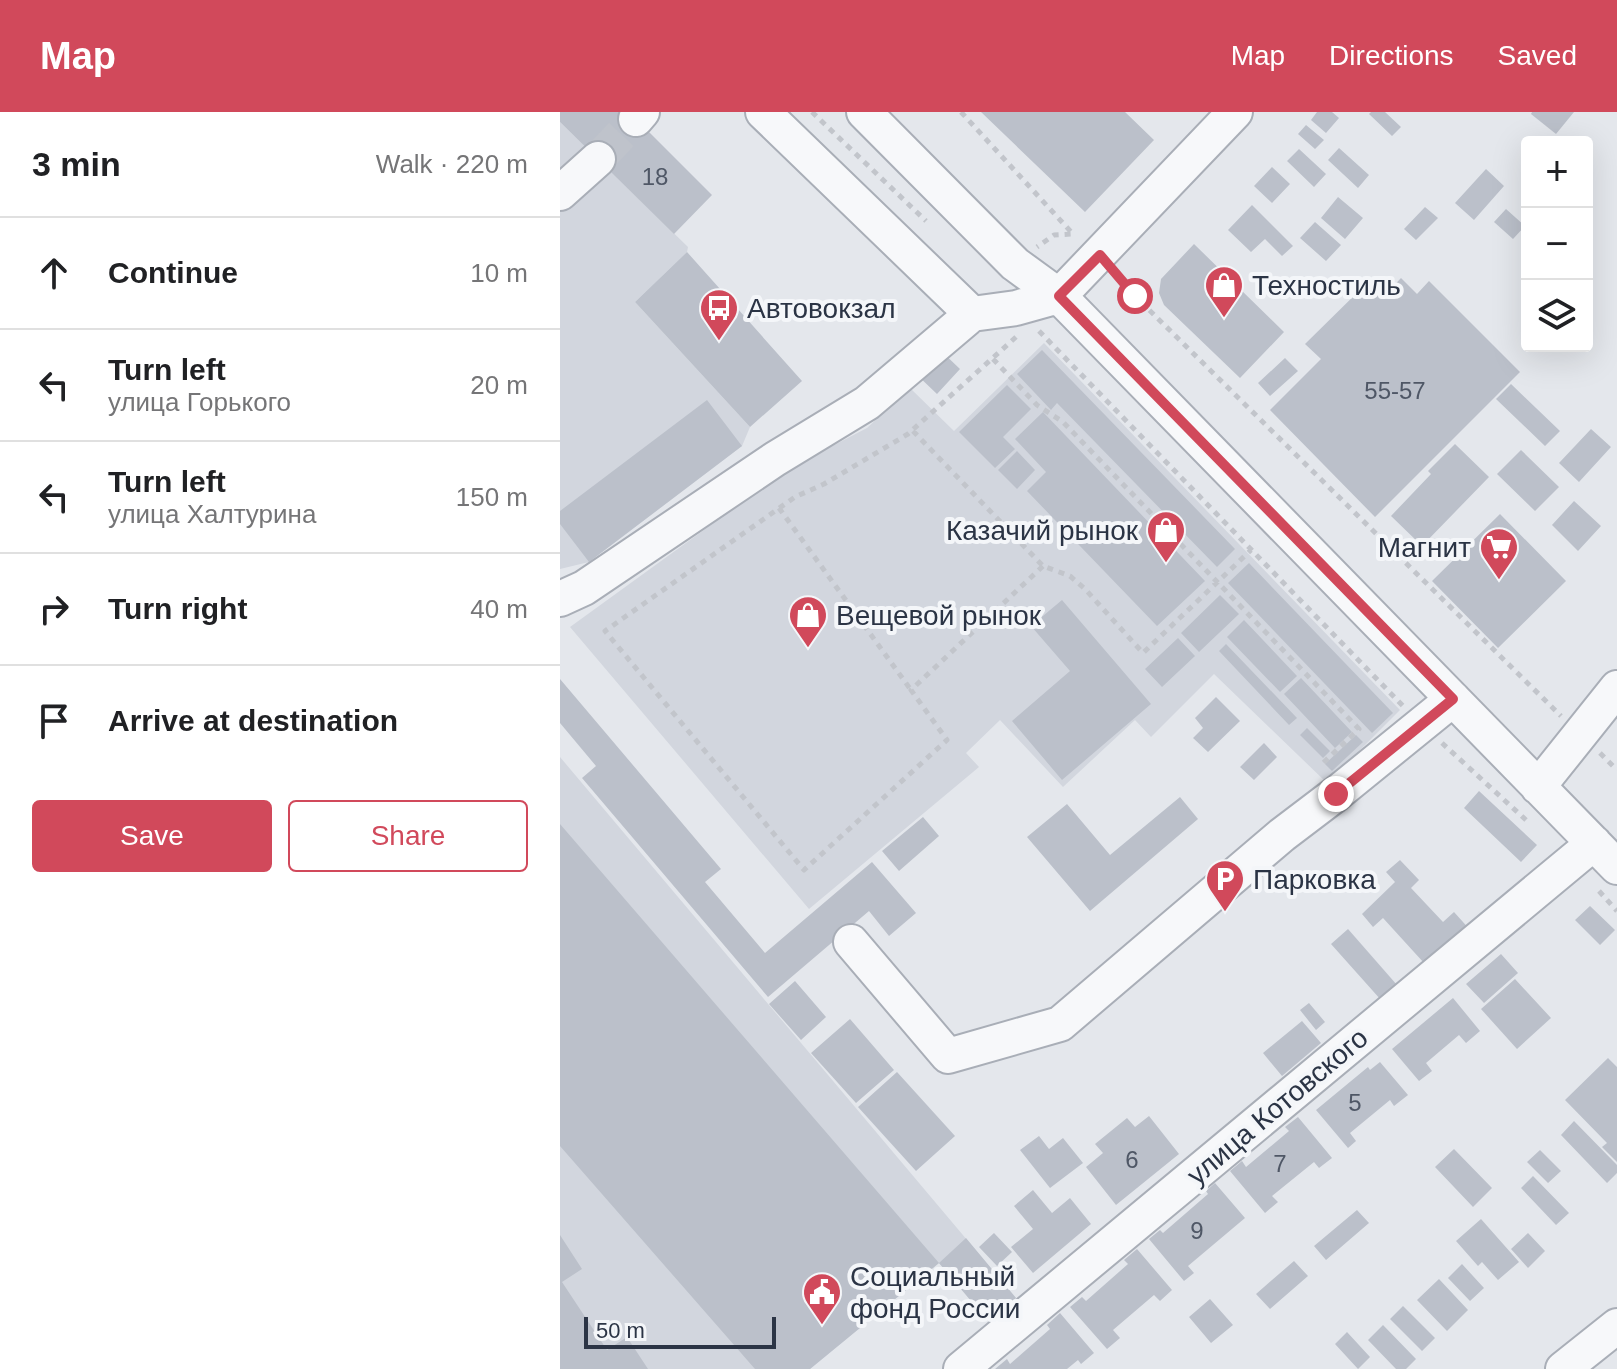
<!DOCTYPE html>
<meta charset="utf-8">
<style>
body{margin:0;font-family:Arial,sans-serif;background:#f2f2f2;color:#202124}
.controls{position:absolute;right:24px;top:24px;display:grid;overflow:hidden;border-radius:8px;box-shadow:0 8px 32px #0002}
.controls button{width:72px;height:72px;display:grid;place-items:center;padding:0;border:0;border-bottom:2px solid #e0e0e0;background:#fff;color:#202124;font:40px sans-serif}
.scale{position:absolute;left:24px;bottom:20px;width:192px;box-sizing:border-box;padding-left:8px;border:4px solid #2b3445;border-top:0;font-size:22px;line-height:28px;white-space:nowrap;color:#2b3445;-webkit-text-stroke:6px #f4f6f9;paint-order:stroke}
.stop{position:absolute;width:24px;height:24px;margin:-18px;border:6px solid #d1495b;border-radius:50%;background:#fff}
.stop.end{background:#d1495b;border-color:#fff;box-shadow:0 2px 8px #0008}
.list{margin:0;padding:0;list-style:none}
h2{display:flex;justify-content:space-between;align-items:center;height:104px;margin:0;padding:0 32px;font-size:34px}
h2 small{font-size:26px;font-weight:400;color:#757577}
.list li{display:grid;grid-template-columns:52px 1fr auto;gap:24px;align-items:center;box-sizing:border-box;height:112px;padding:0 32px;border-top:2px solid #e0e0e0}
.list b{display:block;font-size:30px;white-space:nowrap}
.list p{margin:0;font-size:26px;white-space:nowrap;color:#757577}
.list em{font-size:26px;font-style:normal;color:#757577}
.actions{display:flex;gap:16px;padding:24px 32px}
.actions a{flex:1;padding:18px 0;border:2px solid #d1495b;border-radius:8px;text-align:center;font-size:28px;color:#d1495b}
.actions .main{background:#d1495b;color:#fff}
.icon{flex:none;width:44px;height:44px;fill:none;stroke:currentColor;stroke-width:2;stroke-linecap:round;stroke-linejoin:round}
.map{position:relative;flex:none;width:1057px;height:1257px;overflow:hidden}
header{display:flex;align-items:center;gap:48px;box-sizing:border-box;height:112px;padding:0 40px;background:#d1495b;color:#fff}
header strong{font-size:38px}
nav{display:flex;gap:44px;margin-inline-start:auto;font-size:28px}
main{display:flex}
aside{flex:1;background:#fff}
.map>svg:first-child{display:block}
.built{fill:#d2d6de}
.building{fill:#bbc0ca}
.lines{fill:none;stroke-linecap:round;stroke-linejoin:round}
.minor-tunnel{stroke:#bfc3cb;stroke-width:34;stroke-dasharray:34 17;stroke-linecap:butt}
.minor-casing{stroke:#a9aeb7;stroke-width:38}
.path{stroke:#c2c5cb;stroke-width:5;stroke-dasharray:6 6;stroke-linecap:butt}
.minor{stroke:#f7f8fa;stroke-width:34}
.route{stroke:#d1495b;stroke-width:10}
.labels{text-anchor:middle;stroke-width:8;stroke-linejoin:round;paint-order:stroke}
.number-label{font-size:24px;fill:#4f5766}
.poi-label{font-size:28px;fill:#2b3445;stroke:#f4f6f9;text-anchor:start}
.street-label{font-size:28px;fill:#2b3445;stroke:#f4f6f9}
</style>
<header>
<strong>Map</strong>
<nav><a>Map</a><a>Directions</a><a>Saved</a></nav>
</header>
<main>
<aside>
<h2>3 min<small>Walk · 220 m</small></h2>
<ul class="list">
<li><svg class="icon" aria-label="ahead" viewBox="0 0 24 24"><path d="M12 20V5M6 11l6-6 6 6"/></svg><div><b>Continue</b></div><em>10 m</em></li>
<li><svg class="icon" aria-label="left" viewBox="0 0 24 24"><path d="M17 20v-9H6M10 6l-5 5 5 5"/></svg><div><b>Turn left</b><p>улица Горького</p></div><em>20 m</em></li>
<li><svg class="icon" aria-label="left" viewBox="0 0 24 24"><path d="M17 20v-9H6M10 6l-5 5 5 5"/></svg><div><b>Turn left</b><p>улица Халтурина</p></div><em>150 m</em></li>
<li><svg class="icon" aria-label="right" viewBox="0 0 24 24"><path d="M7 20v-9h11M14 6l5 5-5 5"/></svg><div><b>Turn right</b></div><em>40 m</em></li>
<li><svg class="icon" aria-label="arrive" viewBox="0 0 24 24"><path d="M6 21V4h12l-3 4 3 4H6"/></svg><div><b>Arrive at destination</b></div></li>
</ul>
<div class="actions"><a class="main">Save</a><a>Share</a></div>
</aside>
<div class="map">
<svg width="1057" height="1257" viewBox="0 0 1057 1257">
<rect width="100%" height="100%" fill="#e4e7ec"/>
<!-- built -->
<path class="built" d="M0 10 128 135 127 140 75 190 190 315 182 334 29 450 0 457Z
M484 231 840 598 767 671 654 562 591 625 575 608 503 675 440 608 406 641 419 655 249 797 10 515 228 357 307 316 350 276 394 319Z
M0 645 456 1186 428 1209 379 1151 250 1257H0Z"/>
<!-- building -->
<path class="building" d="M0 0H69L152 83 114 122 0 10Z
M421 0H565L594 28 525 100Z
M757 0H772L779 6 766 21 751 8Z
M811 0H825L841 15 832 24 809 2Z
M972 0H1014L996 22 971 2Z
M746 13 764 28 755 37 738 22Z
M779 36 809 63 798 76 768 48Z
M739 37 766 62 754 75 727 49Z
M712 55 730 72 712 91 694 74Z
M926 57 944 74 914 108 895 91Z
M778 85 803 106 785 127 761 106Z
M692 93 733 134 722 144 705 127 691 140 668 118Z
M865 95 878 106 856 128 844 117Z
M946 97 965 114 953 127 934 110Z
M755 110 781 133 766 149 740 126Z
M634 132 724 220 680 266 604 193 599 181 601 167Z
M127 140 242 269 190 315 75 190Z
M841 166 857 182 869 169 960 260 815 405 710 298 761 247 745 232 810 168 825 183Z
M378 236 400 257 377 282 355 261Z
M482 238 675 437 657 455 497 291 491 298 457 262Z
M725 246 738 259 710 284 698 271Z
M951 272 1000 319 985 334 936 287Z
M447 273 471 297 443 325 455 337 435 356 399 320Z
M147 288 182 334 29 450 0 412V399Z
M483 300 645 469 597 514 467 379 486 360 455 327Z
M1031 317 1051 335 1019 370 999 351Z
M895 332 929 365 862 434 831 404 871 362 868 359Z
M961 338 999 375 975 399 937 362Z
M457 339 475 358 457 377 438 358Z
M1014 389 1041 414 1018 439 992 413Z
M940 402 1006 469 938 536 872 469Z
M689 451 833 601 812 621 668 471Z
M660 483 679 502 639 540 621 521Z
M502 488 591 592 502 668 452 609 510 559 471 514Z
M684 508 737 564 720 580 667 525Z
M618 526 635 544 602 575 585 557Z
M666 532 737 606 729 613 659 539Z
M741 566 792 620 775 636 724 582Z
M0 567 161 757 145 770 205 841 312 750 356 801 329 824 309 799 208 885 22 666 36 654 0 611Z
M656 585 680 609 648 640 633 626 643 616 635 606Z
M747 616 770 639 763 646 740 623Z
M796 623 803 630 772 659 765 652Z
M704 631 717 645 694 668 680 655Z
M919 679 977 733 961 750 904 696Z
M620 685 638 707 530 799 467 725 507 692 550 743Z
M363 705 379 724 339 759 322 739Z
M0 712 379 1151 250 1257H195L0 1034Z
M840 748 859 768 851 776 883 810 894 800 912 820 888 843 881 836 864 851 823 806 813 815 802 802 835 770 826 760Z
M1030 794 1055 818 1040 833 1015 808Z
M788 817 837 873 821 888 771 832Z
M941 842 958 861 924 891 906 872Z
M955 867 991 906 957 937 921 897Z
M235 869 266 905 241 928 209 892Z
M893 886 920 919 906 931 899 923 866 951 872 959 859 969 832 937Z
M749 891 765 910 756 918 740 898Z
M290 907 334 958 296 991 251 941Z
M742 909 761 931 722 964 703 941Z
M1048 946 1057 955V1050L1042 1035 1047 1031 1005 988Z
M820 950 848 983 834 994 830 988 790 1021 796 1029 788 1036 756 998 808 955 810 958Z
M337 960 395 1024 356 1059 298 995Z
M589 1004 619 1042 556 1093 526 1055 543 1041 535 1032 567 1006 575 1015Z
M738 1005 772 1046 759 1056 754 1050 712 1084 718 1090 705 1101 670 1059 682 1049 686 1055 729 1019 725 1015Z
M1014 1009 1057 1053V1061L1047 1071 1001 1023Z
M479 1024 489 1037 503 1026 523 1051 490 1076 460 1038Z
M894 1037 932 1076 913 1095 875 1055Z
M980 1038 1001 1059 988 1071 967 1050Z
M973 1064 1009 1101 996 1113 961 1076Z
M655 1071 685 1106 628 1154 634 1161 624 1169 589 1127 600 1118 603 1121 648 1082 646 1079Z
M473 1078 492 1101 510 1086 531 1112 473 1161 451 1135 473 1117 454 1094Z
M797 1098 809 1111 766 1148 754 1134Z
M921 1107 959 1150 938 1168 922 1150 918 1154 896 1129Z
M434 1121 452 1140 437 1154 419 1135Z
M968 1121 985 1139 968 1156 951 1137Z
M0 1123 22 1157 2 1170 47 1238 67 1225 88 1257H0Z
M406 1126 456 1186 428 1209 379 1151Z
M577 1137 612 1178 600 1189 594 1183 553 1218 560 1226 547 1237 510 1195 522 1185 526 1189 568 1152 564 1148Z
M734 1149 748 1164 710 1197 696 1182Z
M902 1152 924 1176 910 1189 888 1166Z
M879 1167 908 1198 887 1219 857 1188Z
M650 1187 673 1213 651 1231 629 1205Z
M843 1194 875 1226 862 1239 830 1207Z
M500 1201 534 1241 521 1252 518 1248 507 1257H435L447 1247 450 1252 490 1217 487 1213Z
M823 1213 856 1247 846 1257H836L808 1228Z
M787 1220 810 1245 798 1257 775 1232Z"/>
<g class="lines">
<!-- minor-tunnel -->
<path class="minor-tunnel" d="M38 47 76 7"/>
<!-- minor casing -->
<g class="minor-casing">
<path id="minor" d="M203 0 412 202 456 196 499 184 675 0
M304 0 455 152 499 184 1057 755
M76 7 82 0
M0 81 38 47
M0 487 24 476 215 347 307 291 412 202
M978 675 1057 576
M291 830 388 944 500 912 722 723 776 682 893 587
M401 1257 1034 731
M1003 1257 1057 1214"/>
</g>
<!-- path -->
<path class="path" d="M252 0 366 109
M401 0 513 122 494 123 477 135
M557 163 575 184 1001 604
M479 219 843 594
M456 225 348 322 264 372 235 385 45 519 244 758 387 628 351 578 483 454
M433 247 477 293 503 310 799 617 762 652
M353 319 483 454 510 464 525 477 583 541 691 438
M219 396 351 578
M882 631 966 708
M1040 641 1057 658
M1039 779 1057 799"/>
<!-- minor -->
<use href="#minor" class="minor"/>
</g>
<g class="lines">
<!-- route -->
<path class="route" d="M575 184 540 143 499 184 893 587 776 682"/>
</g>
<!-- icons -->
<defs>
<g id="shop-pin" transform="scale(2)"><path d="M0 17L-7.5 6A9.5 9.5 0 1 1 7.5 6Z" fill="#d1495b" stroke="#f4f6f9"/><path d="M-5-2.5h2.3a2.7 3.5 0 0 1 5.4 0H5L5.5 6h-11ZM-1.5-2.5h3a1.5 2.3 0 0 0-3 0Z" fill="#fff"/></g>
<g id="bus-pin" transform="scale(2)"><path d="M0 17L-7.5 6A9.5 9.5 0 1 1 7.5 6Z" fill="#d1495b" stroke="#f4f6f9"/><path d="M-5-6H5V4H4V6H2V4H-2V6H-4V4H-5ZM-3.5-4V0h7V-4ZM-3.5 1.2v1.5H-2V1.2ZM2 1.2v1.5H3.5V1.2Z" fill="#fff"/></g>
<g id="supermarket-pin" transform="scale(2)"><path d="M0 17L-7.5 6A9.5 9.5 0 1 1 7.5 6Z" fill="#d1495b" stroke="#f4f6f9"/><path d="M-6-5.5h2.5l.6 2H6L4.5 2H-2.5L-4.4-4H-6ZM-1.5 3.2a1.3 1.3 0 1 0 .1 0ZM3 3.2a1.3 1.3 0 1 0 .1 0Z" fill="#fff"/></g>
<g id="parking-pin" transform="scale(2)"><path d="M0 17L-7.5 6A9.5 9.5 0 1 1 7.5 6Z" fill="#d1495b" stroke="#f4f6f9"/><path d="M-3.5-5.5H1a3.5 3.5 0 0 1 0 7H-1V5.5H-3.5ZM-1-3.4V-.6H.8a1.4 1.4 0 0 0 0-2.8Z" fill="#fff"/></g>
<g id="civic-pin" transform="scale(2)"><path d="M0 17L-7.5 6A9.5 9.5 0 1 1 7.5 6Z" fill="#d1495b" stroke="#f4f6f9"/><path d="M-.6-6.5H3V-4.5H.6V-3L4-1V1h2V6H-6V1h2V-1L-.6-3ZM-1.2 2.5V6h2.4V2.5Z" fill="#fff"/></g>
</defs>
<g fill-rule="evenodd">
<use href="#shop-pin" x="664" y="173"/>
<use href="#bus-pin" x="159" y="196"/>
<use href="#shop-pin" x="606" y="418"/>
<use href="#supermarket-pin" x="939" y="435"/>
<use href="#shop-pin" x="248" y="503"/>
<use href="#parking-pin" x="665" y="767"/>
<use href="#civic-pin" x="262" y="1180"/>
</g>
<g class="labels">
<!-- number labels -->
<g class="number-label">
<text x="95" y="73">18</text>
<text x="835" y="287">55-57</text>
<text x="795" y="999">5</text>
<text x="572" y="1056">6</text>
<text x="720" y="1060">7</text>
<text x="637" y="1127">9</text>
</g>
<!-- poi labels -->
<g class="poi-label">
<text x="692" y="183">Техностиль</text>
<text x="187" y="206">Автовокзал</text>
<text x="578" y="428" text-anchor="end">Казачий рынок</text>
<text x="911" y="445" text-anchor="end">Магнит</text>
<text x="276" y="513">Вещевой рынок</text>
<text x="693" y="777">Парковка</text>
<text x="290" y="1174">Социальный<tspan x="290" dy="32">фонд России</tspan></text>
</g>
<!-- street labels -->
<g class="street-label">
<text transform="translate(717 994) rotate(-40)" y="10">улица Котовского</text>
</g>
</g>
</svg>
<div class="controls">
<button>+</button>
<button>−</button>
<button><svg class="icon" aria-label="layers" viewBox="0 0 24 24"><path d="M12 4l9 5-9 5-9-5zM3 14l9 5 9-5"/></svg></button>
</div>
<div class="scale">50 m</div>
<div class="stop" style="left:575px;top:184px"></div>
<div class="stop end" style="left:776px;top:682px"></div>
</div>
</main>
